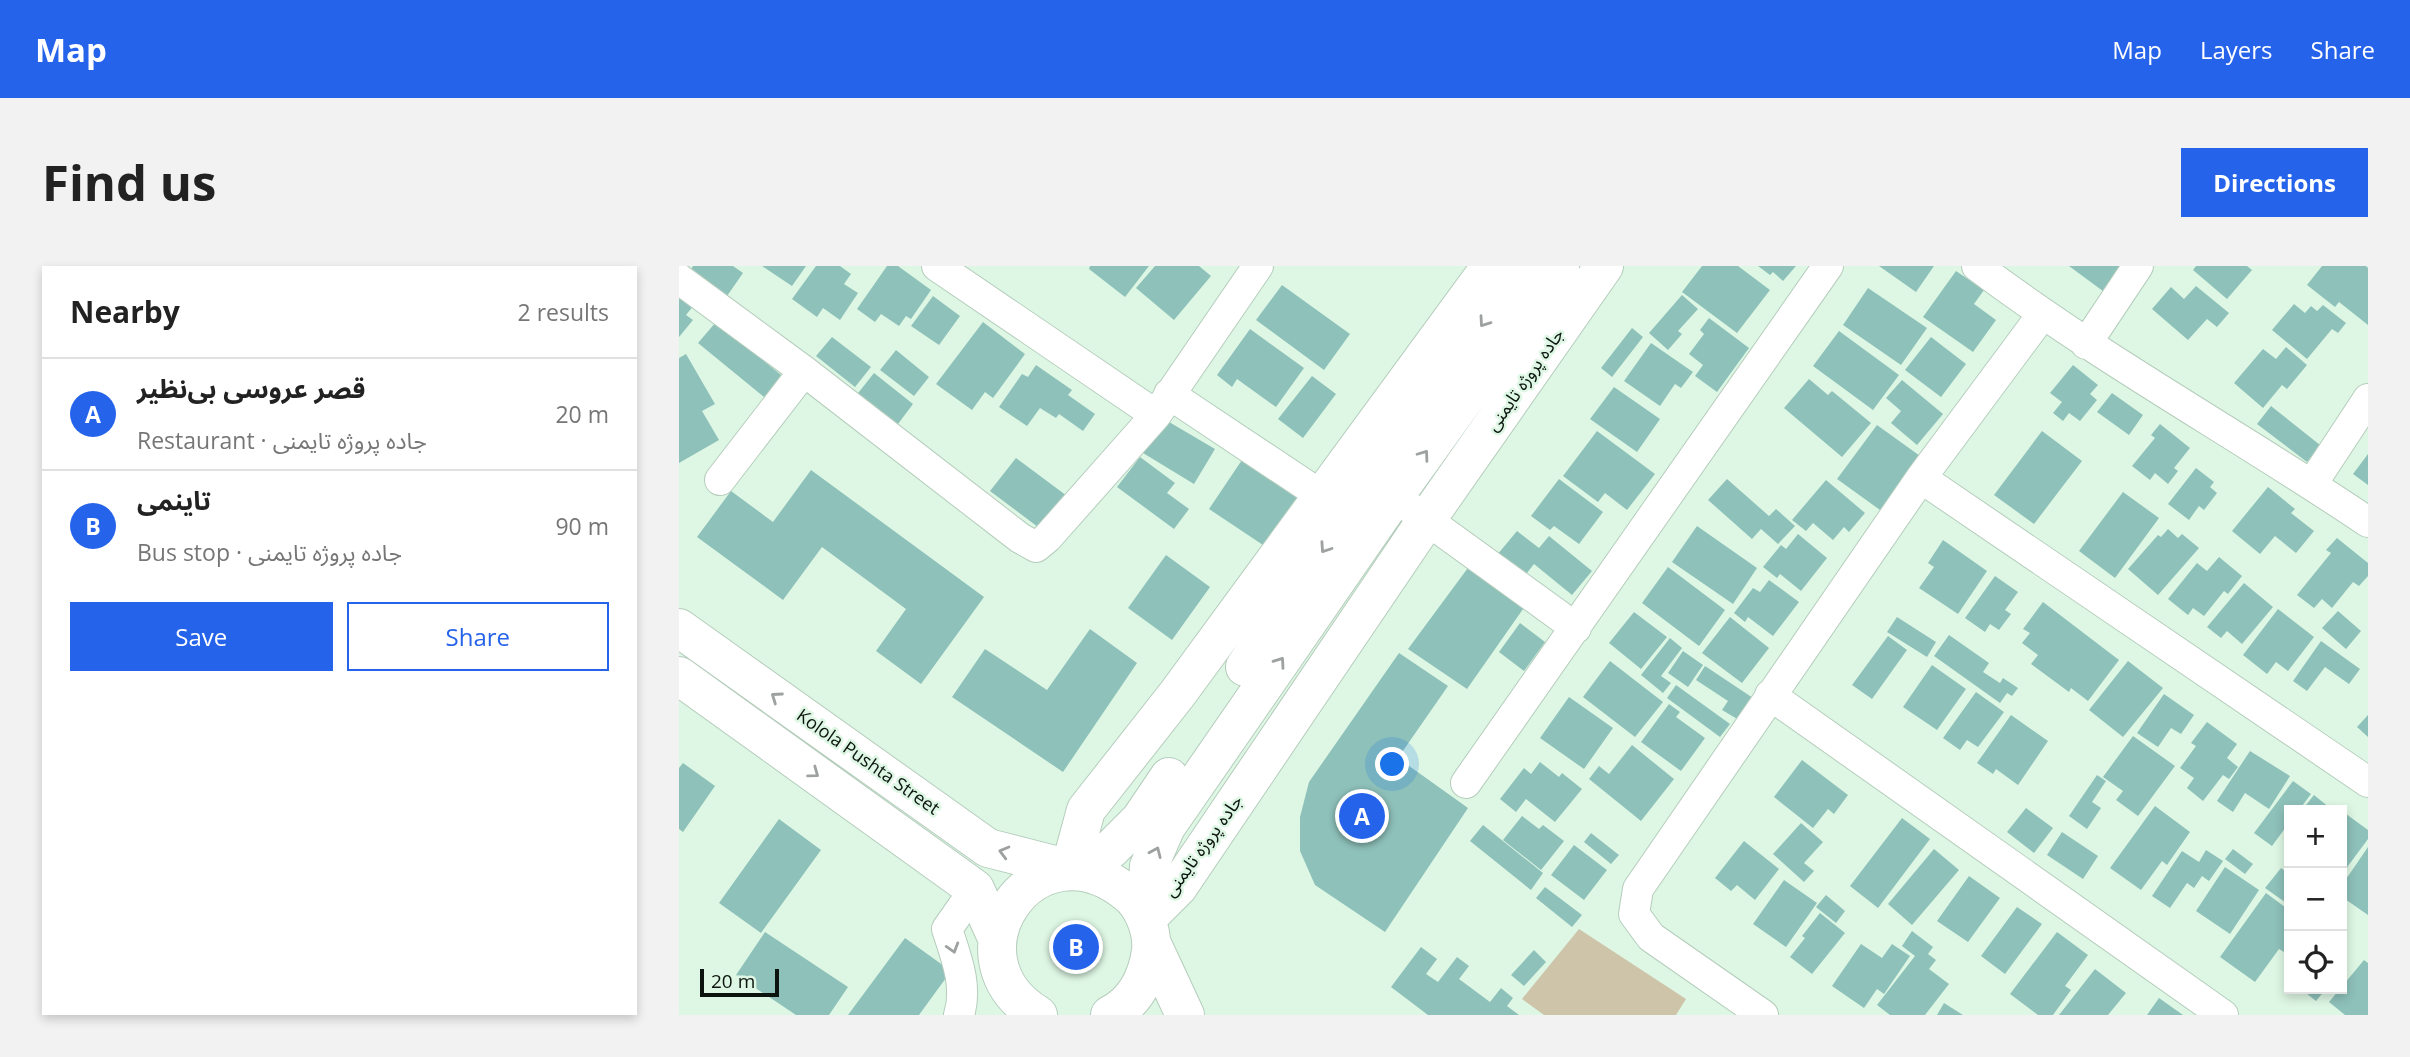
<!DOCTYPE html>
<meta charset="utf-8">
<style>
body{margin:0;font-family:"Open Sans","Noto Sans Arabic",sans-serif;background:#f2f2f2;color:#222}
.controls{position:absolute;right:21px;bottom:21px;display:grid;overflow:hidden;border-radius:0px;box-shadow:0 4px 10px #0003}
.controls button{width:63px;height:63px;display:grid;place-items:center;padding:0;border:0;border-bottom:2px solid #e0e0e0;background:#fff;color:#222;font:35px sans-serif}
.scale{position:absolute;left:21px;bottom:18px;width:79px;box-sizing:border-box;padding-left:7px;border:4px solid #0b140e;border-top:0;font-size:19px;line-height:24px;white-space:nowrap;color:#0b140e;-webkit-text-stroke:5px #def7e4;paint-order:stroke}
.you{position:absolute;left:714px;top:499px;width:24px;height:24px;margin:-18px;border:5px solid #fff;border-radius:50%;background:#1a73e8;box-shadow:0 0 0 10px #1a73e833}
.badge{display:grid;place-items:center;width:46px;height:46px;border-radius:50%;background:#2563eb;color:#fff;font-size:23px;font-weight:700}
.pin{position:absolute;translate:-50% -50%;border:4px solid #fff;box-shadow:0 2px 7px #0006}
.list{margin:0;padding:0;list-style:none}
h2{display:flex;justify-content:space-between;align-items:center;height:91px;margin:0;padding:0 28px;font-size:30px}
h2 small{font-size:23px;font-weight:400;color:#767676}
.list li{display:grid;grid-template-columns:46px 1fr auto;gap:21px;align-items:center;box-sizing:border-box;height:112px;padding:0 28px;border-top:2px solid #e0e0e0}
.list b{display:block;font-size:26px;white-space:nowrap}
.list p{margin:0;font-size:23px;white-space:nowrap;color:#767676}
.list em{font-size:23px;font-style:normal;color:#767676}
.actions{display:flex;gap:14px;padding:21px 28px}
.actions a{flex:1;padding:16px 0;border:2px solid #2563eb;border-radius:0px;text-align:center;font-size:24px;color:#2563eb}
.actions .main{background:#2563eb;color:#fff}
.icon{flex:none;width:38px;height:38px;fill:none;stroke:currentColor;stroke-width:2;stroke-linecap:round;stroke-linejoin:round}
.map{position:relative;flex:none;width:1689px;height:749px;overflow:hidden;border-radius:0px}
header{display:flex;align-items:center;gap:42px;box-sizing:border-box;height:98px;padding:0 35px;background:#2563eb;color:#fff}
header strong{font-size:33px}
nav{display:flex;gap:38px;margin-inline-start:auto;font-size:24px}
.intro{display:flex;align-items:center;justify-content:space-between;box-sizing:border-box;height:168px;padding:0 42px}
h1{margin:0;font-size:49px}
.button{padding:18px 32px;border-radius:0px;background:#2563eb;color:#fff;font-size:24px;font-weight:700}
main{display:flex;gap:42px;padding:0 42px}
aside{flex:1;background:#fff;border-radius:0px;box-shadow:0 4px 10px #0003}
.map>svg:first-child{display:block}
.green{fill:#cec4aa}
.building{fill:#8ec1ba}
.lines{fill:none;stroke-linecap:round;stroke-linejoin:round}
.street-casing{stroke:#b5cdbc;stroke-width:32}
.secondary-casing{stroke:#b5cdbc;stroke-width:40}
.street{stroke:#fff;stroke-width:30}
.secondary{stroke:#fff;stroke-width:38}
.oneway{stroke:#9da19f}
.labels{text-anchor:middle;stroke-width:5;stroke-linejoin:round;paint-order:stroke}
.street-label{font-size:18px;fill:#0b140e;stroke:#def7e4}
</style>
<header>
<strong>Map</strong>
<nav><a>Map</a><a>Layers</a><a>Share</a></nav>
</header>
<div class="intro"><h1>Find us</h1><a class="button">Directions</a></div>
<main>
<aside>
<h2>Nearby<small>2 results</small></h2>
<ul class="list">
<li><span class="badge">A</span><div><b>قصر عروسی بی‌نظیر</b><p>Restaurant · جاده پروژه تایمنی</p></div><em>20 m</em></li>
<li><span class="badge">B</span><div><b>تاینمی</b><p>Bus stop · جاده پروژه تایمنی</p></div><em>90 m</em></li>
</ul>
<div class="actions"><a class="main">Save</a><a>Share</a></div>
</aside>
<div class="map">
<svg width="1689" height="749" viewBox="0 0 1689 749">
<rect width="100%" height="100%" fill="#def7e4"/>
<!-- green -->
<path class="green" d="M900 663 1007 733 997 749H865L843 733Z"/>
<!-- building -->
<path class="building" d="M14 0H54L64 7 48 30 11 5Z
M83 0H127L113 20Z
M137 0H161L172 8 165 18 179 27 161 54 144 42 138 51 113 33Z
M208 0H219L252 24 232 53 227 50 220 60 202 48 196 56 178 43Z
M411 0H470L446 31 410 3Z
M476 0H520L532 10 495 54 457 22Z
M1023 0H1059L1091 24 1058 67 1003 26Z
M1079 0H1117L1104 15 1094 6 1091 9Z
M1200 0H1255L1237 26Z
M1390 0H1455L1432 31Z
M1517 0H1568L1573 4 1548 33 1514 4Z
M1643 0H1687L1689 2V59L1660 36 1656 41 1628 19Z
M1277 5 1305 24 1295 38 1317 54 1294 86 1244 51Z
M603 19 671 68 645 104 577 54Z
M1517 20 1550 47 1538 61 1528 53 1509 74 1473 43 1492 21 1505 33Z
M1189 22 1248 62 1222 99 1164 59Z
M0 27 15 39 7 49 14 54 0 71Z
M1003 29 1019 43 999 65 1003 68 989 84 970 67Z
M254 30 281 50 260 79 232 60Z
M1615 38 1626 47 1632 40 1638 45 1644 39 1667 57 1659 67 1653 63 1628 93 1593 64Z
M1030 52 1070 82 1038 126 1016 110 1024 99 1010 88 1025 68 1021 64Z
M37 56 107 113 90 135 19 77Z
M304 56 346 88 314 132 306 126 293 144 257 118Z
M953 62 964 71 933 111 922 102Z
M571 63 625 102 597 141 558 113 553 121 538 109Z
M1160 65 1220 109 1194 144 1134 100Z
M153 71 192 101 176 121 137 90Z
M1252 71 1287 98 1262 131 1226 104Z
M972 77 1014 106 1002 122 996 118 981 140 945 115Z
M1607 81 1628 99 1608 123 1603 119 1584 142 1555 117 1584 83 1597 93Z
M217 84 250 111 235 130 201 104Z
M7 88 36 138 23 145 40 174 0 197V92Z
M357 99 393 124 389 129 416 148 404 165 380 148 377 152 361 142 348 160 320 141 343 108 349 111Z
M1394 99 1419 119 1411 128 1418 134 1401 155 1390 147 1384 155 1374 147 1383 136 1371 127Z
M195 107 234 138 216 162 176 131Z
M633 110 657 128 624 172 599 153Z
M1130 113 1149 129 1153 125 1192 157 1163 191 1105 142Z
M1223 114 1264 148 1238 179 1212 157 1222 145 1207 132Z
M935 121 981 153 958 186 911 153Z
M1433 127 1464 149 1450 169 1418 146Z
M1592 140 1641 179 1628 196 1578 158Z
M485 153 536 183 515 218 464 187Z
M1481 158 1511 182 1495 202 1499 205 1489 218 1476 207 1471 214 1453 200 1476 172 1472 169Z
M1198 159 1248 195 1208 249 1158 213Z
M918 165 976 208 948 244 926 227 919 236 884 210Z
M1363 165 1403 195 1355 258 1315 229Z
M569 185 626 223 587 281 530 243Z
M1689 188V219L1674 208Z
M461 191 496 217 488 227 510 243 495 263 438 221Z
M337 192 388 230 363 264 311 225Z
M1517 202 1535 216 1531 221 1538 227 1525 244 1520 240 1510 254 1489 238Z
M132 204 305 331 242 418 197 385 227 343 143 281 104 334 18 271 52 225 94 256Z
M880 213 924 246 900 278 875 260 871 264 852 250Z
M1048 213 1090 250 1097 243 1116 260 1099 278 1082 263 1073 273 1029 234Z
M1147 214 1186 247 1170 266 1165 261 1154 274 1134 257 1127 265 1113 254Z
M1589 221 1616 243 1612 247 1635 265 1617 287 1596 270 1581 288 1553 265Z
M1444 226 1480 252 1436 312 1400 285Z
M1018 260 1078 302 1054 338 993 296Z
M1489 263 1499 272 1503 268 1520 282 1479 329 1449 303 1479 269 1482 271Z
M838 265 860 282 870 270 913 305 893 329 855 298 841 316 818 289Z
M1119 268 1148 292 1122 325 1101 308 1098 312 1084 301 1102 279 1107 283Z
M1658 272 1689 297V310L1680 320 1674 316 1653 342 1643 333 1635 342 1618 329 1652 287 1647 284Z
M1264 274 1308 305 1279 348 1240 322 1255 301 1249 297Z
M487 289 531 321 493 374 449 342Z
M1540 291 1563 310 1549 328 1545 325 1525 350 1514 342 1509 349 1489 333 1518 297 1528 305Z
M794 295 851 333 788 423 729 383Z
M989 301 1046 344 1020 380 963 337Z
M1316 310 1339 326 1326 344 1332 348 1320 364 1311 358 1306 366 1286 352Z
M1090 314 1120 336 1094 370 1069 351 1066 356 1055 347 1074 322 1081 326Z
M1565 317 1594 341 1563 378 1548 365 1542 372 1528 361Z
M1364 336 1440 394 1409 435 1392 422 1390 426 1352 398 1359 389 1343 377 1351 367 1344 363Z
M1599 343 1635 371 1609 405 1597 396 1588 408 1564 389Z
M1659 345 1682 365 1667 383 1643 362Z
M955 346 988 371 962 403 930 377Z
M1051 351 1090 382 1063 417 1023 387Z
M1218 351 1257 376 1248 391 1208 366Z
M841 357 866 376 845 405 820 386Z
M411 363 458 397 384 506 273 431 306 383 368 424Z
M1270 369 1310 397 1304 406 1321 417 1324 412 1339 422 1333 430 1328 427 1321 437 1255 390Z
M1209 370 1228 384 1193 433 1173 419Z
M991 372 1003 382 982 410 992 417 984 427 962 409Z
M1642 375 1681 403 1670 418 1646 401 1628 425 1614 415Z
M1004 385 1024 399 1009 421 989 407Z
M720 387 769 420 719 492 789 542 706 666 636 619 621 585V551L630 516Z
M931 395 984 436 956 471 904 431Z
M1449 395 1484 422 1444 471 1410 444Z
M1253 399 1287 423 1258 464 1224 441Z
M1026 400 1074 432 1060 454 1043 444 1049 435 1017 414Z
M997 419 1051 458 1041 471 988 432Z
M1297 426 1325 446 1299 481 1288 474 1281 484 1264 472Z
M1485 428 1515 449 1502 468 1492 462 1479 481 1458 467Z
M890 431 934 462 905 503 861 472Z
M990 438 1001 446 997 451 1026 472 1002 505 962 476Z
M1332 449 1369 475 1339 519 1317 503 1314 508 1298 497Z
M1689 449V471L1678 461Z
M1528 456 1558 478 1548 492 1559 501 1550 513 1544 509 1524 535 1508 522 1515 512 1501 502 1517 480 1512 477Z
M1454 470 1496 500 1459 550 1437 534 1444 525 1424 511Z
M953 479 995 513 962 555 910 513 920 500 930 508Z
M1571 485 1611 510 1590 543 1566 527 1554 546 1538 535Z
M1123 494 1169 529 1155 548 1149 543 1134 562 1095 531Z
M861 496 880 511 883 507 903 523 876 556 847 533 837 546 821 533 845 502 852 508Z
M4 497 36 520 4 566 0 563V502Z
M1418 509 1427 515 1413 536 1422 542 1408 563 1390 550Z
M1614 515 1632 528 1620 544H1610V557L1593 580 1575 567Z
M1635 529 1651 542 1649 544H1623Z
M1476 540 1511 566 1488 599 1483 595 1462 624 1431 602Z
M1347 542 1374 562 1355 587 1328 566Z
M1663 545 1689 564V573L1663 608Z
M843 550 860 563 864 559 885 575 862 604 824 574Z
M1223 552 1251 573 1199 642 1171 620Z
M100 553 142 584 82 667 40 637Z
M1122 557 1144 576 1125 597 1135 605 1125 616 1094 588Z
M804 559 864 607 852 624 791 575Z
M1383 566 1419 590 1404 613 1368 589Z
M912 567 940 589 932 598 905 576Z
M1065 575 1100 603 1076 634 1058 619 1052 625 1036 612Z
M895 579 928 604 905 634 872 609Z
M1689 581V649L1663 631V619Z
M1255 583 1280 604 1233 659 1209 638Z
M1554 583 1574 598 1566 608 1546 593Z
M1527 584 1544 595 1530 615 1523 610 1515 622 1508 617 1491 642 1473 630 1503 585 1520 596Z
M1546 601 1580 624 1551 668 1517 645Z
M1602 602 1610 608 1608 617 1610 619V639L1586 622Z
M1290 610 1321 632 1289 676 1258 655Z
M1105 614 1138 637 1107 681 1074 658Z
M866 621 903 649 893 661 857 632Z
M1587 627 1610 644V678L1605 686 1600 683 1576 716 1541 691Z
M1147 629 1166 645 1157 657 1137 641Z
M1338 641 1363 658 1326 708 1302 690Z
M1141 647 1166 667 1133 708 1111 691 1126 672 1123 670Z
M1233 665 1254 681 1249 688 1257 694 1250 703 1270 718 1246 749H1211L1198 739 1236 690 1223 680Z
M86 666 169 721 150 749H117L57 709Z
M1378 666 1409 689 1386 720 1392 724 1374 749H1359L1331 728Z
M226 672 272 705 240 749H169Z
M1182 678 1203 692 1213 678 1231 690 1205 728 1198 723 1185 742 1153 720Z
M742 681 758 693 747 708 759 716 778 691 790 700 780 713 811 736 822 722 834 732 828 740 840 749H749L712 721Z
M855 684 867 696 845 720 832 709Z
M1685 694 1689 697V749H1666L1650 736Z
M1416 703 1447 727 1429 749H1380Z
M1622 723H1647L1637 735Z
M1480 732 1504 749H1468Z
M1265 737 1284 749H1258Z"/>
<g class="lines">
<!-- street casing -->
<g class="street-casing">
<path id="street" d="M258 0 477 149
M1298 0C1423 94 1560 169 1689 256
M0 13 125 105 341 272 357 281 368 272 477 149 579 0
M1407 78 1459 0
M490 128 661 242
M1242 212 1689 516
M41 214 125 105
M1633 218 1689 133
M730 241 897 362
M1091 429 1544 749
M787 517 1149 0
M280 749C289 720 277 691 268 663L296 623
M1084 749 972 671 955 648 959 623 1242 212 1363 49"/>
</g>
<!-- secondary casing -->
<g class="secondary-casing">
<path id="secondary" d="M0 362 309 582 391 603
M566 401 670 247 844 0
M0 410 296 623 318 672
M391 603 431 584 461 554 490 511
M391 603 407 544 499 427 812 0
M467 653 499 621 748 253 925 0
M467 653 470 600 487 561 715 231 881 0
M473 678 506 749
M359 749C262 690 356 552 448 627 464 639 474 665 472 685 468 712 457 736 431 749"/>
</g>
<!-- street -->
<use href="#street" class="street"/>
<!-- secondary -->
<use href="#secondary" class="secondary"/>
</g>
<!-- one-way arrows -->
<defs><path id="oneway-chevron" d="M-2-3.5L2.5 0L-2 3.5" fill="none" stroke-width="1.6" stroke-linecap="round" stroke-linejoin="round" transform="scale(1.75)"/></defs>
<g class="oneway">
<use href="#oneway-chevron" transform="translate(805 56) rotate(125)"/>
<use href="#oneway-chevron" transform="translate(745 189) rotate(-54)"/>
<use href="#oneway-chevron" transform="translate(646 282) rotate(124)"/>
<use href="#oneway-chevron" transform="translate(601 396) rotate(-55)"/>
<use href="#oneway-chevron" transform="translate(97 431) rotate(-145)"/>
<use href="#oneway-chevron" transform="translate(135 507) rotate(36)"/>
<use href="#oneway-chevron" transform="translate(325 586) rotate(-165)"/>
<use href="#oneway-chevron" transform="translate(477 586) rotate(-66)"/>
<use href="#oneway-chevron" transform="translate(274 682) rotate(73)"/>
</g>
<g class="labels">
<!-- street labels -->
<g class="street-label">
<text transform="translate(846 114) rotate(-55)" y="6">جاده پروژه تایمنی</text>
<text transform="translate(189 496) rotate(35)" y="6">Kolola Pushta Street</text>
<text transform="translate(524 580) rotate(-54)" y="6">جاده پروژه تایمنی</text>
</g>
</g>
</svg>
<div class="controls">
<button>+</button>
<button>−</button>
<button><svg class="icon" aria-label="locate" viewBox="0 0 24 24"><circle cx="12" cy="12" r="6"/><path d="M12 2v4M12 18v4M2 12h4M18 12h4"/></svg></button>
</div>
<div class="scale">20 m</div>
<div class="you"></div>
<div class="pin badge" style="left:683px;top:550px">A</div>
<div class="pin badge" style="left:397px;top:681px">B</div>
</div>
</main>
